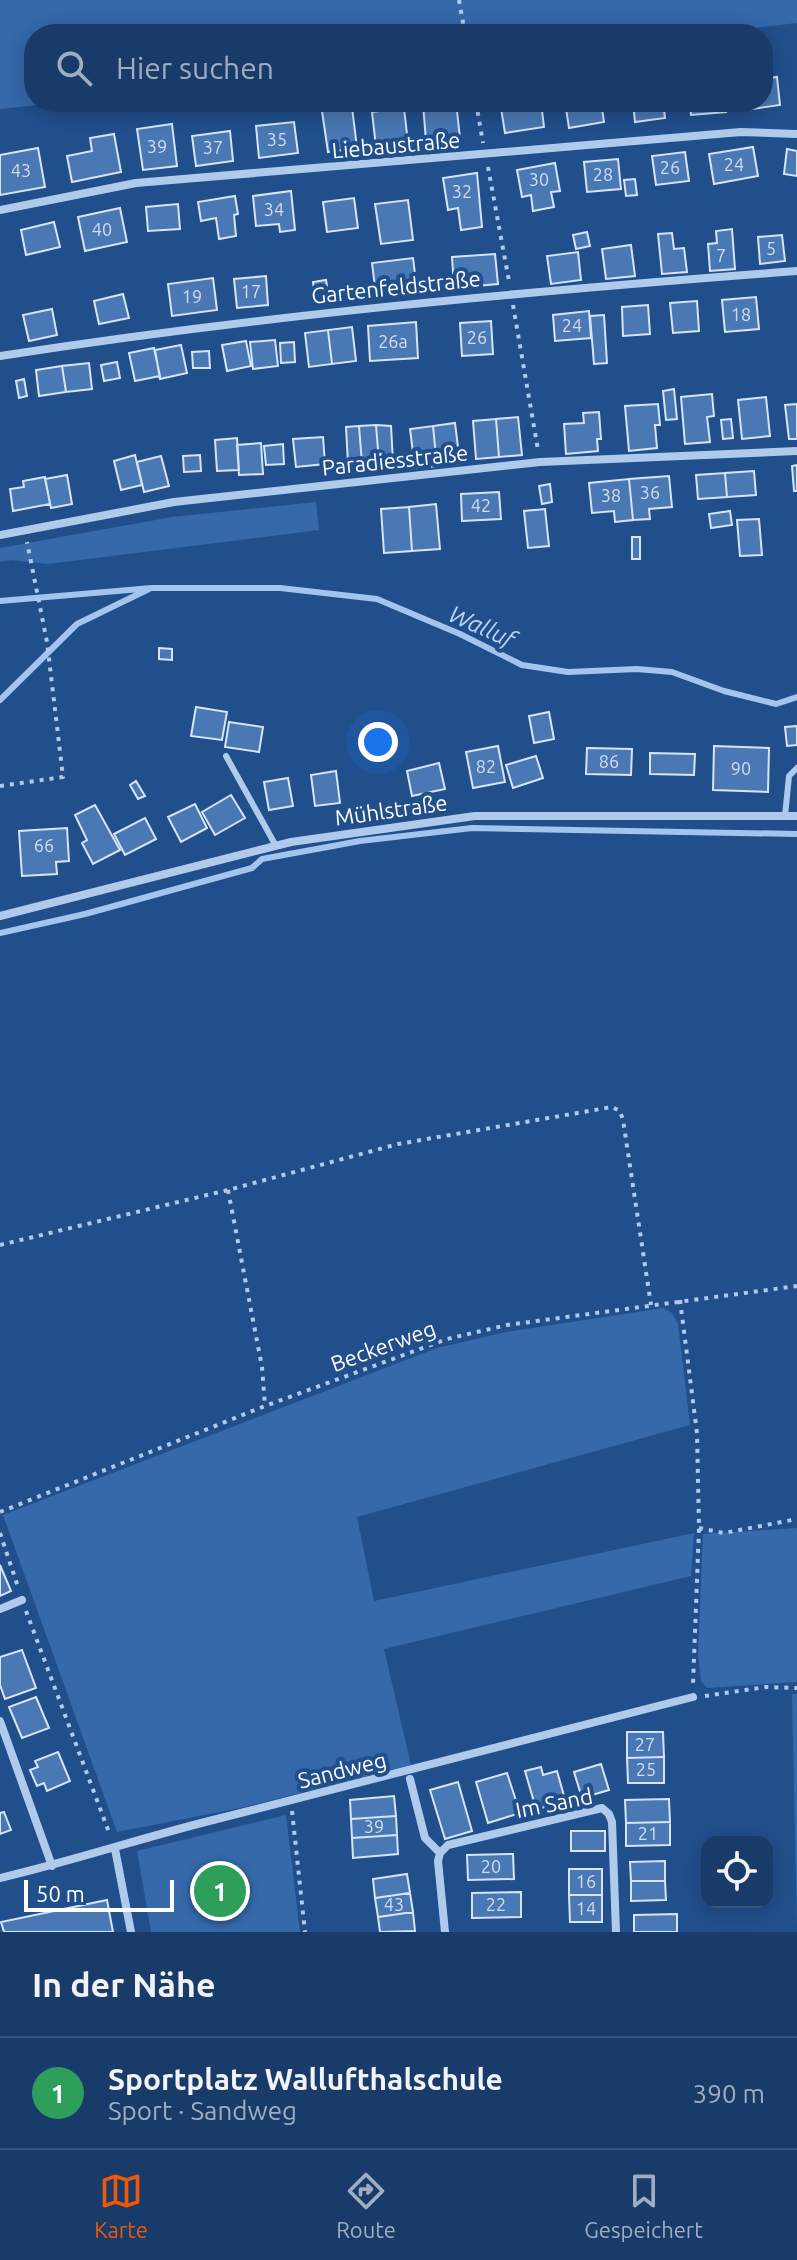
<!DOCTYPE html>
<html lang="de">
<meta charset="utf-8">
<style>
body{margin:0;font-family:Ubuntu,sans-serif;background:#22426f;color:#f1f3f6}
.controls{position:absolute;right:24px;bottom:24px;display:grid;overflow:hidden;border-radius:16px;box-shadow:0 4px 20px #0003}
.controls button{width:72px;height:72px;display:grid;place-items:center;padding:0;border:0;border-bottom:2px solid #37557d;background:#193b69;color:#f1f3f6;font:40px sans-serif}
.scale{position:absolute;left:24px;bottom:20px;width:150px;box-sizing:border-box;padding-left:8px;border:4px solid #fff;border-top:0;font-size:22px;line-height:28px;white-space:nowrap;color:#fff;-webkit-text-stroke:6px #214f8c;paint-order:stroke}
.you{position:absolute;left:378px;top:742px;width:28px;height:28px;margin:-20px;border:6px solid #fff;border-radius:50%;background:#1a73e8;box-shadow:0 0 0 12px #1a73e833}
.badge{display:grid;place-items:center;width:52px;height:52px;border-radius:50%;background:#ea580c;color:#fff;font-size:26px;font-weight:700}
.pin{position:absolute;translate:-50% -50%;border:4px solid #fff;box-shadow:0 2px 8px #0006}
.list{margin:0;padding:0;list-style:none}
h2{display:flex;justify-content:space-between;align-items:center;height:104px;margin:0;padding:0 32px;font-size:34px}
h2 small{font-size:26px;font-weight:400;color:#9fadc0}
.list li{display:grid;grid-template-columns:52px 1fr auto;gap:24px;align-items:center;box-sizing:border-box;height:112px;padding:0 32px;border-top:2px solid #37557d}
.list b{display:block;font-size:30px;white-space:nowrap}
.list p{margin:0;font-size:26px;white-space:nowrap;color:#9fadc0}
.list em{font-size:26px;font-style:normal;color:#9fadc0}
.icon{flex:none;width:44px;height:44px;fill:none;stroke:currentColor;stroke-width:2;stroke-linecap:round;stroke-linejoin:round}
.map{position:relative;flex:none;width:797px;height:1932px;overflow:hidden}
.search{position:absolute;background:#193b69;box-shadow:0 4px 20px #0003;left:24px;right:24px;top:24px;height:88px;display:flex;align-items:center;gap:20px;box-sizing:border-box;padding:0 28px;border-radius:32px;color:#9fadc0;font-size:30px}
.sheet{height:216px;background:#193b69}
nav{display:flex;justify-content:space-around;align-items:center;box-sizing:border-box;height:112px;border-top:2px solid #37557d;background:#193b69;font-size:22px;color:#9fadc0}
nav a{display:grid;justify-items:center;gap:4px}
nav .on{color:#ea580c}
.map>svg:first-child{display:block}
.green{fill:#3569aa}
.lines{fill:none;stroke-linecap:round;stroke-linejoin:round}
.stream{stroke:#a3c5ed;stroke-width:6}
.building{fill:#4a78b4;stroke:#d5e5f8;stroke-width:2}
.path{stroke:#b0caeb;stroke-width:4;stroke-dasharray:4 6;stroke-linecap:butt}
.lane{stroke:#b0caeb;stroke-width:6}
.street{stroke:#b0caeb;stroke-width:8}
.labels{text-anchor:middle;stroke-width:8;stroke-linejoin:round;paint-order:stroke}
.number-label{font-size:18px;fill:#d2ddec}
.street-label{font-size:22px;fill:#fff;stroke:#214f8c}
.water-label{font-size:24px;font-style:italic;fill:#bbd4f2;stroke:#214f8c}
</style>
<div class="map">
<svg width="797" height="1932" viewBox="0 0 797 1932">
<rect width="100%" height="100%" fill="#214f8c"/>
<!-- green -->
<path class="green" d="M0 0H797V23L699 34H34V102H65L0 109Z
M316 502 319 530 48 564 11 560 0 562V548L172 517Z
M663 1308 672 1313 678 1324 690 1425 357 1517 374 1601 694 1533 691 1576 384 1649 411 1765 240 1808 117 1832 3 1515 437 1348 506 1332Z
M797 1528V1682L707 1688 701 1681 698 1653 703 1534Z
M792 1694H797V1927Z
M286 1815 300 1932H151L137 1851Z"/>
<g class="lines">
<!-- stream -->
<path class="stream" d="M0 601 152 588H280L377 599 460 634 522 665 568 672 637 669 672 672 724 691 776 704 797 697
M0 700 77 624 149 589
M0 933 85 914 252 868 262 859 360 841 472 828 797 834"/>
</g>
<!-- building -->
<path class="building" d="M777 77 780 105 752 109 751 102H763V79Z
M456 102 460 138 426 141 423 104Z
M500 102H541L544 127 505 133Z
M565 102H601L604 122 569 128Z
M633 102H663L665 118 635 122Z
M690 102H725L726 112 691 115Z
M352 107 357 148 328 152 322 111Z
M404 108 408 143 376 147 372 112Z
M294 122 298 153 259 158 256 126Z
M172 124 177 166 143 170 137 129Z
M230 131 233 161 196 166 192 136Z
M114 134 121 172 72 182 67 156 92 151 90 138Z
M753 147 758 176 714 184 709 154Z
M38 148 45 187 0 195V155Z
M787 149 797 151V176L784 174Z
M685 152 689 181 656 185 652 156Z
M618 159 621 189 587 192 584 162Z
M555 163 560 191 551 192 554 207 533 211 531 195 522 197 517 170Z
M477 173 482 227 461 230 458 208 448 210 443 178Z
M635 179 637 195 626 196 624 180Z
M291 191 295 230 280 232 279 224 256 226 253 196Z
M235 196 238 214 234 215 236 236 219 239 216 218 201 221 198 202Z
M354 198 358 228 327 232 323 202Z
M408 200 413 240 381 244 375 204Z
M178 204 180 229 148 231 146 207Z
M120 208 127 242 85 251 78 217Z
M54 222 60 247 26 255 21 230Z
M732 229 735 269 710 271 708 244 717 243 716 231Z
M587 232 590 246 576 249 573 235Z
M672 233 674 249 684 248 687 272 662 274 658 234Z
M782 235 785 261 760 264 758 237Z
M631 245 635 276 606 279 602 249Z
M578 252 581 280 551 284 547 256Z
M495 254 498 284 454 288 452 257Z
M413 258 417 290 376 295 372 263Z
M266 276 268 305 237 308 234 279Z
M213 278 217 310 172 316 168 284Z
M326 280 329 298 315 300 313 282Z
M123 294 129 318 99 324 94 301Z
M756 297 759 329 725 332 722 300Z
M697 301 699 331 673 333 670 303Z
M648 305 650 334 623 336 622 307Z
M52 309 57 335 29 341 23 315Z
M589 311 591 338 555 341 553 315Z
M604 315 607 363 594 364 590 316Z
M491 321 493 354 462 356 460 323Z
M416 322 418 358 370 361 368 326Z
M352 327 356 361 332 364 328 330Z
M328 330 332 364 309 367 305 333Z
M275 340 278 366 253 369 250 342Z
M246 341 251 366 227 371 222 345Z
M294 342 295 362 281 363 280 343Z
M181 345 187 373 160 379 155 350Z
M154 348 160 376 135 381 129 353Z
M209 351 210 368H193L192 352Z
M117 362 120 378 104 381 101 365Z
M89 363 92 389 66 392 62 366Z
M62 366 66 392 39 396 36 370Z
M24 379 27 396 19 398 16 381Z
M674 389 677 419 666 420 663 391Z
M712 394 714 416 707 417 710 442 685 444 681 397Z
M766 397 770 436 742 439 738 400Z
M658 404 660 425H655L657 448 629 451 625 406Z
M797 404V439H789L785 405Z
M599 412 601 439H597L598 451 566 454 564 424 584 423 583 413Z
M518 417 522 455 499 457 496 419Z
M496 419 499 457 476 459 473 421Z
M731 419 733 438 723 439 721 420Z
M455 423 460 463 437 466 433 426Z
M376 425 379 462 362 463 359 426Z
M376 425 391 426 393 461 379 462Z
M359 426 362 463 348 464 346 427Z
M433 426 437 466 415 468 410 429Z
M323 437 325 464 296 467 293 439Z
M237 438 239 470 217 471 215 440Z
M261 443 263 474 239 475 237 445Z
M283 444 284 464 266 465 264 446Z
M135 455 142 485 121 490 114 461Z
M200 455 201 471 184 472 183 456Z
M161 456 169 486 144 492 137 462Z
M797 465V491H794L792 466Z
M754 471 756 495 727 497 725 473Z
M725 473 727 497 698 499 696 475Z
M67 475 72 504 51 508 45 479Z
M669 476 672 507 649 509 650 519 633 520 629 479Z
M45 477 50 504 13 511 10 489 24 487 23 481Z
M629 479 633 520 615 522 614 511 592 513 589 483Z
M550 484 552 502 542 504 539 486Z
M499 492 501 519 462 521 461 494Z
M436 504 440 549 412 551 409 507Z
M409 507 412 551 384 553 381 509Z
M545 509 549 546 528 548 524 511Z
M730 511 732 525 711 528 709 514Z
M759 519 762 555 740 556 737 520Z
M632 537H640V559H632Z
M159 648 172 649V660L159 659Z
M196 707 227 712 222 740 191 736Z
M549 712 554 739 534 743 529 716Z
M229 722 263 727 259 752 225 747Z
M797 726V745L787 746 785 727Z
M498 746 505 782 473 788 466 752Z
M714 746 769 748 768 792 713 790Z
M587 748 632 749 631 775 586 774Z
M650 753 695 754 694 775 650 774Z
M536 756 543 778 513 788 506 765Z
M439 763 445 789 412 796 407 771Z
M336 771 340 803 315 806 311 775Z
M288 778 293 806 269 810 264 782Z
M136 781 145 796 138 799 130 785Z
M231 795 245 818 215 835 202 812Z
M195 804 207 828 181 842 168 817Z
M95 805 120 850 93 864 82 843 87 840 75 815Z
M145 818 156 839 125 855 114 834Z
M67 828 69 861 56 862 57 874 22 876 19 831Z
M0 1565 11 1591 0 1596Z
M22 1650 36 1688 5 1699 0 1685V1657Z
M36 1697 49 1728 22 1738 9 1707Z
M627 1732H663L664 1757 627 1758Z
M58 1752 70 1781 47 1791 44 1783 37 1786 30 1770 38 1767 35 1761Z
M664 1757V1783H628L627 1758Z
M601 1764 609 1790 582 1798 574 1772Z
M541 1767 543 1775 557 1771 566 1803 536 1809 525 1771Z
M507 1773 520 1813 488 1823 476 1782Z
M458 1782 472 1831 445 1839 430 1790Z
M394 1796 396 1816 351 1819 350 1800Z
M669 1799 670 1822 626 1823 625 1800Z
M4 1812 11 1830 0 1834V1813Z
M396 1816 397 1835 352 1838 351 1819Z
M670 1822V1845L626 1846V1823Z
M571 1831H605V1851H571Z
M397 1835 398 1854 353 1858 352 1838Z
M513 1854 514 1879 468 1880 467 1855Z
M665 1861V1881H631L630 1862Z
M569 1869H602V1895H569Z
M407 1874 410 1893 375 1898 373 1879Z
M631 1881H665L666 1900 631 1901Z
M521 1892V1917L472 1918V1893Z
M410 1893 413 1912 378 1917 375 1898Z
M569 1895H602V1922H570Z
M107 1900 113 1932H4L1 1922Z
M413 1912 415 1931 380 1932 378 1917Z
M677 1914V1932H634V1915Z"/>
<g class="lines">
<!-- path -->
<path class="path" d="M459 0 465 34
M476 102 483 143
M488 167 509 281
M513 305 538 450
M0 786 63 777 47 642 27 542
M228 1190 262 1367 265 1406
M0 1245 228 1190 398 1144 612 1107 620 1111 623 1120 651 1305
M680 1300 697 1433 699 1528 693 1684
M0 1512 265 1406 447 1339 507 1325 797 1286
M699 1528 724 1533 797 1519
M0 1533 18 1587
M26 1611 110 1835
M705 1696 766 1687 797 1688
M292 1811 305 1932"/>
<!-- lane -->
<path class="lane" d="M226 756 276 846
M785 816 789 776 797 768"/>
<!-- street -->
<path class="street" d="M0 210 136 183 741 132 797 134
M0 356C264 315 530 291 797 271
M0 535 174 502 540 462 797 451
M0 916 291 842 475 816H797
M0 1609 22 1600
M0 1721 52 1866
M410 1779 425 1838 440 1853
M115 1849 131 1932
M0 1878C73 1861 144 1837 217 1819 375 1779 534 1739 693 1697
M445 1932 438 1861 440 1853 448 1845 602 1808 609 1814 612 1822 616 1932"/>
</g>
<g class="labels">
<!-- number labels -->
<g class="number-label">
<text x="277" y="146">35</text>
<text x="157" y="153">39</text>
<text x="213" y="154">37</text>
<text x="734" y="171">24</text>
<text x="670" y="174">26</text>
<text x="21" y="177">43</text>
<text x="603" y="181">28</text>
<text x="539" y="186">30</text>
<text x="462" y="198">32</text>
<text x="274" y="216">34</text>
<text x="102" y="236">40</text>
<text x="771" y="255">5</text>
<text x="721" y="262">7</text>
<text x="251" y="298">17</text>
<text x="192" y="303">19</text>
<text x="741" y="321">18</text>
<text x="572" y="332">24</text>
<text x="477" y="344">26</text>
<text x="393" y="348">26a</text>
<text x="650" y="499">36</text>
<text x="611" y="502">38</text>
<text x="481" y="512">42</text>
<text x="609" y="768">86</text>
<text x="486" y="773">82</text>
<text x="741" y="775">90</text>
<text x="44" y="852">66</text>
<text x="645" y="1751">27</text>
<text x="646" y="1776">25</text>
<text x="374" y="1833">39</text>
<text x="648" y="1840">21</text>
<text x="491" y="1873">20</text>
<text x="586" y="1888">16</text>
<text x="394" y="1911">43</text>
<text x="496" y="1911">22</text>
<text x="586" y="1915">14</text>
</g>
<!-- street labels -->
<g class="street-label">
<text transform="translate(396 145) rotate(-5)" y="8">Liebaustraße</text>
<text transform="translate(396 287) rotate(-6)" y="8">Gartenfeldstraße</text>
<text transform="translate(395 460) rotate(-6)" y="8">Paradiesstraße</text>
<text transform="translate(391 810) rotate(-8)" y="8">Mühlstraße</text>
<text transform="translate(383 1346) rotate(-20)" y="8">Beckerweg</text>
<text transform="translate(342 1770) rotate(-14)" y="8">Sandweg</text>
<text transform="translate(554 1803) rotate(-11)" y="8">Im Sand</text>
</g>
<!-- water labels -->
<g class="water-label">
<text transform="translate(482 627) rotate(24)" y="8">Walluf</text>
</g>
</g>
</svg>
<div class="controls">
<button><svg class="icon" aria-label="locate" viewBox="0 0 24 24"><circle cx="12" cy="12" r="6"/><path d="M12 2v4M12 18v4M2 12h4M18 12h4"/></svg></button>
</div>
<div class="scale">50 m</div>
<div class="you"></div>
<div class="pin badge" style="left:220px;top:1891px;background:#2e9e5b">1</div>
<div class="search"><svg class="icon" aria-label="search" viewBox="0 0 24 24"><circle cx="10" cy="10" r="6"/><path d="M15 15l6 6"/></svg>Hier suchen</div>
</div>
<section class="sheet">
<h2>In der Nähe<small></small></h2>
<ul class="list">
<li><span class="badge" style="background:#2e9e5b">1</span><div><b>Sportplatz Wallufthalschule</b><p>Sport · Sandweg</p></div><em>390 m</em></li>
</ul>
</section>
<nav>
<a class="on"><svg class="icon" aria-label="map" viewBox="0 0 24 24"><path d="M3 6l6-2 6 2 6-2v14l-6 2-6-2-6 2zM9 4v14M15 6v14"/></svg>Karte</a>
<a><svg class="icon" aria-label="directions" viewBox="0 0 24 24"><path d="M12 3l9 9-9 9-9-9zM9 14v-3h6M13 9l2 2-2 2"/></svg>Route</a>
<a><svg class="icon" aria-label="saved" viewBox="0 0 24 24"><path d="M7 4h10v16l-5-4-5 4z"/></svg>Gespeichert</a>
</nav>
